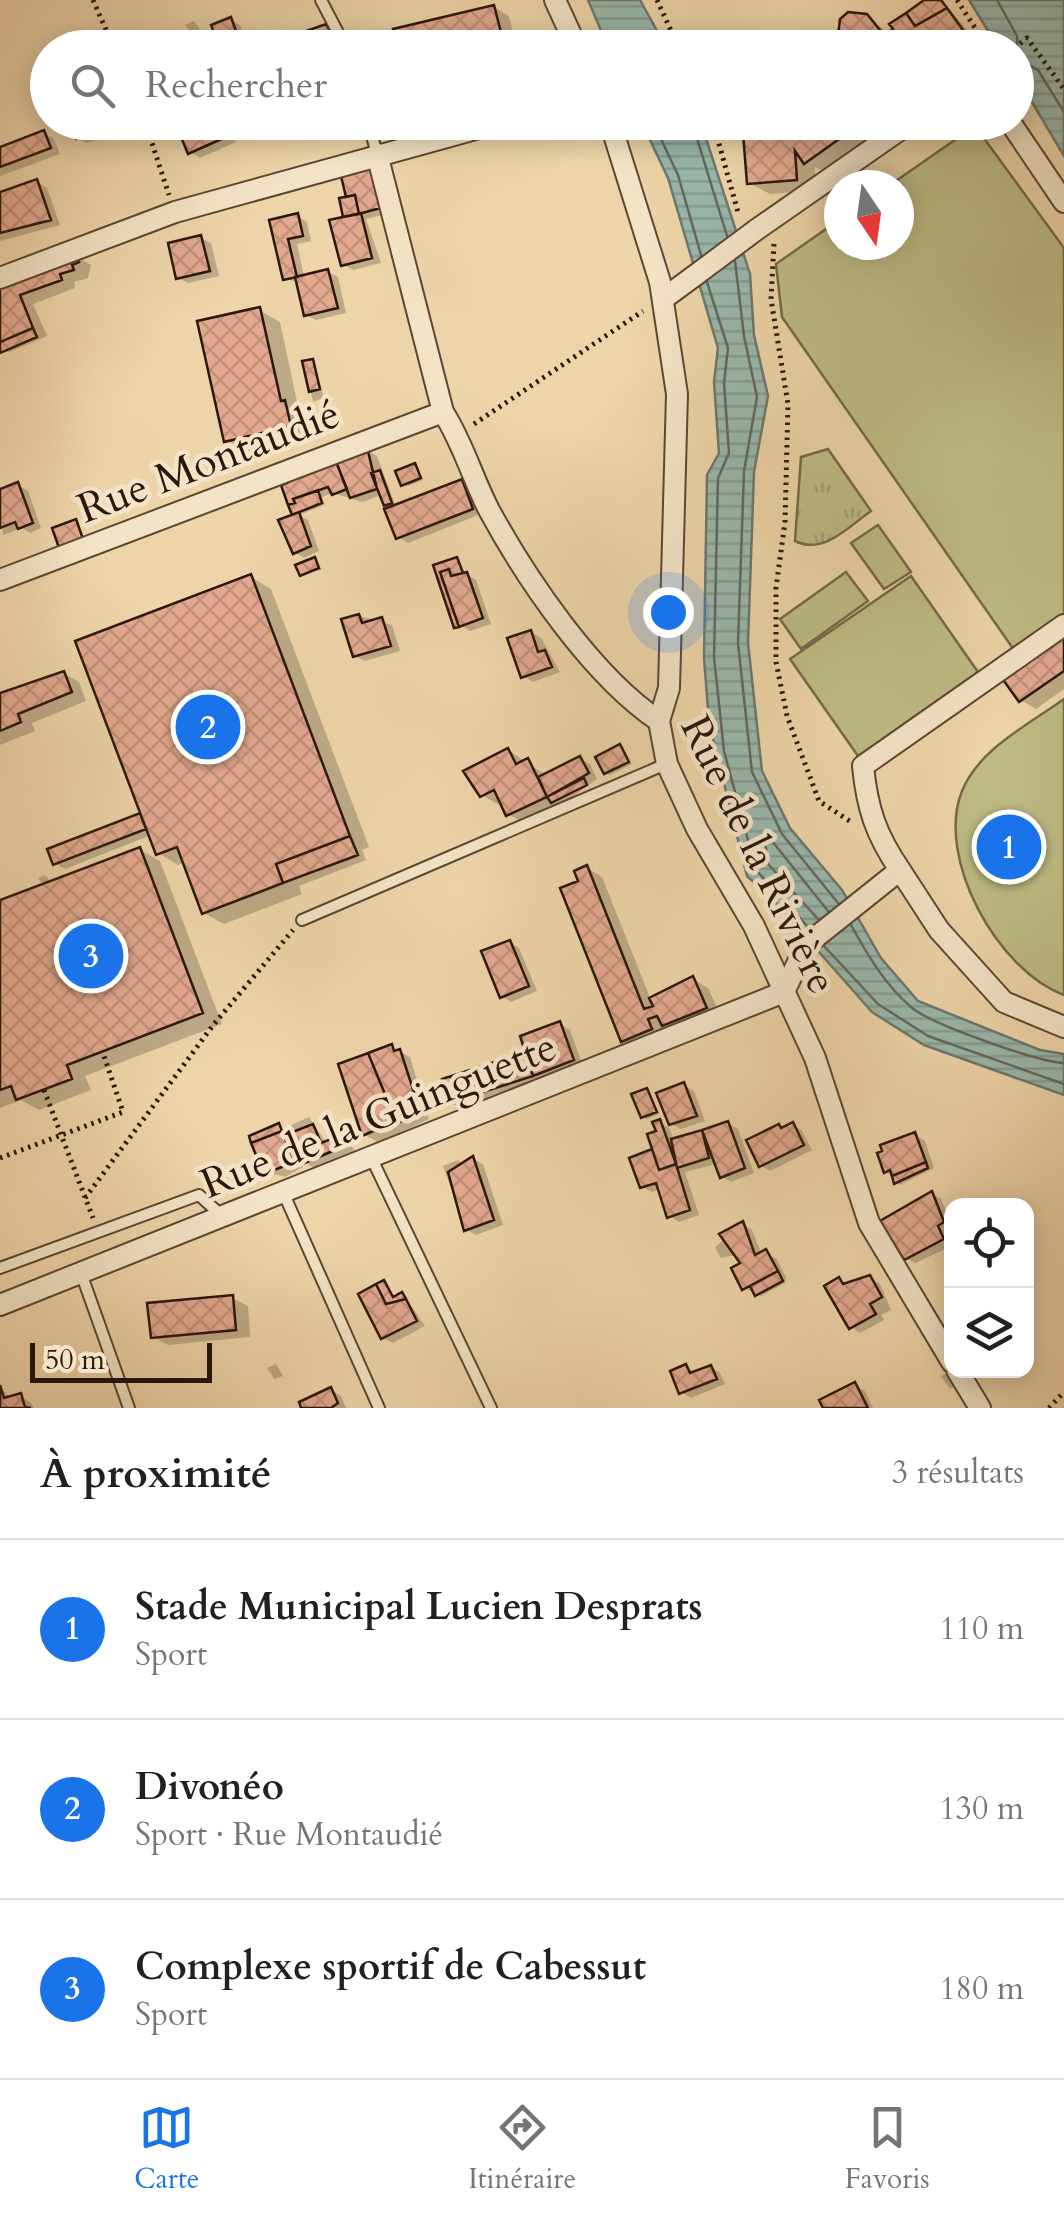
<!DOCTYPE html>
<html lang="fr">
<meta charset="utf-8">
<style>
body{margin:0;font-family:Cardo,serif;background:#f2f2f2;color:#202124}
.controls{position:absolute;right:30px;bottom:30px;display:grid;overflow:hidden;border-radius:20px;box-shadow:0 5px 25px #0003}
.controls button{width:90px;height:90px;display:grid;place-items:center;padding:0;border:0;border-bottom:2px solid #e0e0e0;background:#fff;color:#202124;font:50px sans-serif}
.compass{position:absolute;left:824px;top:170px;width:90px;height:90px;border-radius:50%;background:#fff;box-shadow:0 5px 25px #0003;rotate:167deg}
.scale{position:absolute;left:30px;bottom:25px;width:182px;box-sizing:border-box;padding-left:10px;border:5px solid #2a170d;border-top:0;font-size:28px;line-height:35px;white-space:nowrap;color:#2a170d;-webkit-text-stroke:8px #f4e4c7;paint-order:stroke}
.you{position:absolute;left:668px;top:612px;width:35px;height:35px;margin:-25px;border:8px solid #fff;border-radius:50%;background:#1a73e8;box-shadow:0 0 0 15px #1a73e833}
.badge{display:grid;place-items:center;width:65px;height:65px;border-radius:50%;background:#1a73e8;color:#fff;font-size:32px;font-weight:700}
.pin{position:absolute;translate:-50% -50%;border:5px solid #fff;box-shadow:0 2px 10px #0006}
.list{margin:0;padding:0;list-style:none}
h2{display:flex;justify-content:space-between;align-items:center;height:130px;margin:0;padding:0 40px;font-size:42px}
h2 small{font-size:32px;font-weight:400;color:#757577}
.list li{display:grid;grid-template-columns:65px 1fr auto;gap:30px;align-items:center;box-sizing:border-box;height:180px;padding:0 40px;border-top:2px solid #e0e0e0}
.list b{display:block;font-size:38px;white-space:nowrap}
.list p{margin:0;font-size:32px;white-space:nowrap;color:#757577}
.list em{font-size:32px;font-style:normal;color:#757577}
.icon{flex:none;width:55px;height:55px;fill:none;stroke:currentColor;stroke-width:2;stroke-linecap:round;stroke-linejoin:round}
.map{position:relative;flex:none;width:1064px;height:1408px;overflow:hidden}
.search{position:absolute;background:#fff;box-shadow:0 5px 25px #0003;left:30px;right:30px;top:30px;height:110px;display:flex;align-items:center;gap:25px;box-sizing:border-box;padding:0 35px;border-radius:55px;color:#757577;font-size:38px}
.sheet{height:670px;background:#fff}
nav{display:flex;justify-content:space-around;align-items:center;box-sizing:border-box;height:140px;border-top:2px solid #e0e0e0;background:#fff;font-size:28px;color:#757577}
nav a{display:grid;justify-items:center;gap:5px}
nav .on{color:#1a73e8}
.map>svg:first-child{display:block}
.grass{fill:url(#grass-tufts);stroke:#746a48;stroke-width:2.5}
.pitch{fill:#bebc84;stroke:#746a48;stroke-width:2.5}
.water{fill:url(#water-rules);stroke:#6d786d;stroke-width:2.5}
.shadow{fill:#0003}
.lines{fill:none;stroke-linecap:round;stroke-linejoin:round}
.shore{stroke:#62685d;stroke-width:2.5}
.building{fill:url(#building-cross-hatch);stroke:#2a170d;stroke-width:2.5}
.lane-casing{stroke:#5b4634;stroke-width:14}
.street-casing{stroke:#5b4634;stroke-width:24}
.path{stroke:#2a170d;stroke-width:5;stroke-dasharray:2.5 5;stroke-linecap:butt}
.lane{stroke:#f4e4c7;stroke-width:10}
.street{stroke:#f4e4c7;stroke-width:20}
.street-bridge-casing{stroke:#5b4634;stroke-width:24;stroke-linecap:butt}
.street-bridge{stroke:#f4e4c7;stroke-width:20}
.labels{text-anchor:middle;stroke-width:9;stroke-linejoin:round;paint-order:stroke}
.street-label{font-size:42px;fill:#2a170d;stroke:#f4e4c7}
</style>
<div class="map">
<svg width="1064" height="1408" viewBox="0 0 1064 1408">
<defs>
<pattern id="grass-tufts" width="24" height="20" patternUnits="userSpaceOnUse" patternTransform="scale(2.5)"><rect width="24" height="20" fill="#bebc84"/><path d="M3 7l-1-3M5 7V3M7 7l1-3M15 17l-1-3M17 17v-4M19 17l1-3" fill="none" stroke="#a3a171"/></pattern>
<pattern id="water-rules" width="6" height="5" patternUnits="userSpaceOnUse" patternTransform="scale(2.5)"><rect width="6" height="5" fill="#99b8ad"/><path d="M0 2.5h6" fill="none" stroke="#849d94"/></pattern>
<pattern id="building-cross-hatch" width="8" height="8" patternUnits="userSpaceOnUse" patternTransform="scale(2.5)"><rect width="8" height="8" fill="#e3a98f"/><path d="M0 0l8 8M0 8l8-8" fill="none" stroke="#c3917a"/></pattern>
</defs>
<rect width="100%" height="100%" fill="#eed5a9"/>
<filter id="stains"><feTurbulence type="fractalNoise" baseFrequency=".002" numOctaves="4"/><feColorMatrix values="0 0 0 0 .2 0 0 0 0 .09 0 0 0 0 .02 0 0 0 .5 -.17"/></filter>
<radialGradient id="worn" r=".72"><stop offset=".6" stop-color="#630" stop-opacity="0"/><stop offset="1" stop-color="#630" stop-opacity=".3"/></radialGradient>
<!-- grass -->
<path class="grass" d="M828 449 871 511C848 527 824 555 795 541L801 457Z"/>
<!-- pitch -->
<path class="pitch" d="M975 126 1064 248V615L1014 650 782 317 776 264 839 220V245H899V185H890Z
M878 525 911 572 884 589 851 543Z
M846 572 868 601 801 649 780 619Z
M911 576 978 672 858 756 790 659Z
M1064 699V995C998 971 935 858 962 791 979 749 1028 725 1064 699Z"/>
<!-- water -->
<path class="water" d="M588 0H640L666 47H608Z
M969 0H1064V156L1017 77 1016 48 998 47Z
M642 123H701L750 274 754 335 768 396 754 472 748 643 762 771 790 828 842 890 881 958 918 1001 1040 1050 1064 1054V1095L924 1045 872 1012 774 901 747 876 709 723 704 658 707 475 719 453 714 382 718 348 668 178Z"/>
<!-- shadow -->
<path class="shadow" d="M929 0H942L982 48H850L867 16 889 34Z
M494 7 509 16 517 48H400Z
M230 20 240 25 249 48H223Z
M194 21 200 29 191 32 185 25Z
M72 122H138L139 124 87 143 78 138Z
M178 122H228L236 142 200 158 190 152Z
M778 122H895L826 173 815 167 816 190 770 194 749 183 783 131Z
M44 133 54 139 60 154 0 176V149Z
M370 167 389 213 366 219 381 263 353 270 343 264 350 218Z
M37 182 47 188 60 225 0 241V200Z
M297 216 307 222 311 241 297 244 304 277 328 272 338 277 346 313 316 320 306 315 299 283 285 278 272 221Z
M201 238 211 243 219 276 188 283 179 278Z
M76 256 91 265 88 278 74 282 75 288 33 304 47 336 10 352 2 351 0 288Z
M259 310 280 322 299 411 305 414 311 437 247 452 227 440Z
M313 361 324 398 313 402 305 363Z
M367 450 377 456 396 507 462 482 471 487 481 514 408 543 398 537 392 509 382 495 362 502 333 493 322 497 325 505 299 515 308 520 319 551 304 558 295 552V516L284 487Z
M415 466 423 480 408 486 403 484Z
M18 485 28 491 41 528 30 533 22 528 3 535 0 492Z
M314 560 322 570 302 574Z
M457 560 465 573 476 580 491 624 470 631 461 625 443 573Z
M251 577 271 589 369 847 362 850 366 860 299 886 302 894 224 924 204 913 185 862 178 865 158 853 151 835 65 869 55 863 140 816 145 819Z
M359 616 392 625 400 651 365 661 355 656Z
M1064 631V689L1036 709 1020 700Z
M531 632 541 638 560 672 533 682 523 676Z
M63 673 79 682 86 701 32 723 35 731 0 745V697Z
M620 747 632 764 610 775 606 773Z
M508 750 546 775 580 759 590 764 597 779 561 805 524 823 508 814 502 802 497 804 482 795Z
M140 850 160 861 222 1024 85 1076 91 1090 39 1110 21 1100 0 1108V903L44 886 38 878 45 875 52 883Z
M587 868 602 877 651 1000 693 979 708 988 721 1016 679 1033 662 1028 666 1038 638 1049 623 1040 581 882Z
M509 942 519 948 537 991 511 1002 502 996Z
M560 1024 570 1030 583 1066 470 1105H444V1081L528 1053Z
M392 1047 410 1057 429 1119 379 1143 364 1134 341 1066Z
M684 1085 694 1091 705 1121 681 1129 671 1124Z
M647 1091 659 1114 647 1119 643 1117Z
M309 1117 327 1144 342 1137 355 1150 314 1168 300 1159 303 1167 285 1177 266 1172 279 1126 296 1142 289 1126Z
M659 1122 669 1128 674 1140 728 1123 738 1129 754 1173 731 1182 721 1176 716 1164 685 1172 699 1215 679 1222 669 1216 661 1189 652 1192 642 1187 632 1159 655 1151Z
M793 1125 802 1131 812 1150 770 1171 761 1166 783 1130Z
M915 1135 925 1141 934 1168 900 1185 886 1171Z
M473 1159 483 1164 503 1225 476 1235 466 1229 443 1166 458 1160 464 1165Z
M932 1194 941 1199 952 1225 946 1232 952 1246 915 1263 906 1258Z
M743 1224 752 1230 762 1255 776 1258 786 1277 785 1283 761 1296 744 1288 743 1264 735 1255 721 1258 715 1247Z
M870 1278 880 1284 891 1310 881 1315 884 1320 860 1333 851 1327 839 1280 847 1285Z
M384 1283 395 1298 405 1296 393 1300V1305L408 1301 425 1326 393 1343 383 1338Z
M232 1298 248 1306 250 1337 168 1345 153 1337Z
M276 1364 283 1376 274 1379 267 1368Z
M686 1367 697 1373 711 1367 720 1373 725 1384 691 1398 681 1392Z
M949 1372 959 1384 950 1389 941 1376Z
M855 1385 865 1391 873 1408H826Z
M0 1388 11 1398 20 1396 30 1402 34 1408H0Z
M331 1390 341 1396 346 1408H304Z"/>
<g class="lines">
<!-- shore -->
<path class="shore" d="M997 0 1017 36 1018 59 1038 70 1064 112
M653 122 678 175 701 255
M692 122 727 236
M735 261 744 336 757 397 744 471 738 643 752 772 782 834 838 903
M707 282 728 348 724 383 729 453 718 478 714 657 724 751 756 870 808 927
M818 919 768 864 765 841H772L828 911
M851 925C867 954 885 985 911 1007 930 1024 1038 1062 1064 1063
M824 946 878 1004 928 1036 1064 1084"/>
</g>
<!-- building -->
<path class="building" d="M924 0H941L947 8 915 26 906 13Z
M494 5 505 48H398L393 29Z
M947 8 971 41 962 48H846L838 36 840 19 848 12 867 14 884 35 893 29 889 24 906 13 915 26Z
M231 17 242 48H220L211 25Z
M326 24 334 38 339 48H316L309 30Z
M309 30 316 48H281L279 42Z
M70 122H121L76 139Z
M175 122H222L228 136 188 154Z
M775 122H863L804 164 795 151 797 180 747 184 743 133 779 129Z
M44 130 51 148 0 167V147Z
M371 164 380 208 359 214 355 195 346 197 340 172Z
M37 179 51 220 0 233V192Z
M355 195 359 214 343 217 339 198Z
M298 213 303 236 288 239 297 277 283 280 269 220Z
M361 213 372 258 341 266 329 220Z
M201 235 210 271 176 279 168 243Z
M76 254 79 262 72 265 74 270 60 274 62 280 20 295 33 328 0 342V284Z
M328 269 338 308 304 316 295 277Z
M260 307 281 401 285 400 291 426 224 442 197 321Z
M33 328 37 337 0 353V342Z
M313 359 320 389 309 392 302 361Z
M367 447 377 489 350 498 335 459Z
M335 459 347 489 332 495 328 487 293 499 295 503 288 505 281 485 287 483 284 476Z
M415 463 421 478 401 486 395 471Z
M380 470 392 503 384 506 371 473Z
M462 479 473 509 396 539 384 509Z
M18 482 33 523 18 529 15 522 0 528V489Z
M318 490 322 503 292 515 288 505 295 503 293 499Z
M299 512 311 546 293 554 278 520Z
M76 519 83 539 59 548 52 528Z
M315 557 319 568 300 576 295 565Z
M457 557 463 573 451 576 449 569 440 572 459 627 454 628 433 565Z
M449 569 451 576 467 572 483 618 459 627 440 572Z
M251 574 350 836 276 864 283 883 202 914 177 847 156 855 75 641Z
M359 614 362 623 382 617 391 646 353 657 341 619Z
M1064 628V671L1019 702 999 674Z
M531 630 538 652 545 650 552 667 521 678 507 638Z
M64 671 72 692 18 714 21 722 0 731V693Z
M620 744 629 762 604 774 595 757Z
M508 748 516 764 528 758 547 797 506 816 494 790 480 797 463 771Z
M580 756 589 773 547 797 538 777Z
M584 778 587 785 551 803 547 797Z
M140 813 146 829 53 865 47 849Z
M350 836 358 855 283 883 276 864Z
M140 847 203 1013 67 1065 72 1079 16 1100 11 1086 0 1090V900Z
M587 865 644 1009 653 1006 649 998 693 976 707 1008 662 1026 657 1016 648 1019 652 1029 621 1042 560 888 578 881 574 871Z
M510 940 529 986 500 998 481 951Z
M560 1021 574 1060 533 1076 520 1036Z
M392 1044 394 1051 400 1049 421 1114 397 1123 368 1053Z
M525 1052 533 1076 483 1092 476 1068Z
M368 1053 396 1121 362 1136 338 1064Z
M476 1068 483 1092 458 1101 451 1076Z
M451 1076 458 1101 442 1107 436 1089 442 1079Z
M684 1082 697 1116 669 1125 656 1093Z
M647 1088 657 1112 641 1118 631 1094Z
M660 1119 676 1164 659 1170 647 1134 656 1131 652 1122Z
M728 1121 745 1168 720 1178 702 1130Z
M793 1122 804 1145 759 1167 746 1140 779 1124 781 1128Z
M279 1123 282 1131 251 1143 249 1136Z
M313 1124 321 1143 342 1135 347 1145 302 1164 290 1133Z
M702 1130 709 1158 677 1168 671 1139Z
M282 1131 295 1162 264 1174 251 1143Z
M915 1132 926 1162 892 1176 890 1170 884 1173 877 1153 882 1151 880 1145Z
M652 1149 659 1170 676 1164 690 1210 667 1218 656 1183 640 1188 629 1158Z
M473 1156 494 1220 464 1231 448 1172Z
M926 1162 928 1168 894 1184 892 1176Z
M932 1191 944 1222 938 1226 944 1239 904 1260 880 1221Z
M743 1221 755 1255 766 1249 778 1271 742 1290 731 1268 740 1263 719 1234Z
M778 1271 783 1281 755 1296 750 1286Z
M870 1275 882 1297 870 1304 876 1314 849 1329 824 1286 839 1277 843 1284Z
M384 1280 393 1297 402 1292 406 1299 386 1304 376 1284Z
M376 1284 386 1304 406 1299 417 1321 381 1339 358 1294Z
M233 1295 236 1330 151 1338 147 1303Z
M686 1364 690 1373 711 1365 717 1379 679 1394 670 1371Z
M855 1382 868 1408H823L819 1400Z
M0 1385 4 1398 21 1393 25 1407 31 1408H0Z
M331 1387 338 1403 331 1408H301L299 1402Z"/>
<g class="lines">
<!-- lane casing -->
<g class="lane-casing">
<path id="lane" d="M321 0 346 48
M368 122 377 154
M302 920 666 764
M371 1157 491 1408
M283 1192 379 1408
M0 1268 199 1195 222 1216
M81 1273 129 1408"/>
</g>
<!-- street casing -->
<g class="street-casing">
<path id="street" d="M555 0 577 48
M610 122 660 282 677 394 669 688 659 721
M1010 122 1064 202
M377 154 443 412C463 443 472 477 489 510 527 580 593 677 659 721L667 764 697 829 754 926 815 1058 869 1223 952 1362
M756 230 911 122
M0 278 175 212 501 122
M663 299 697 274
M0 580 443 412
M900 870 939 930 1004 1002 1064 1027
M784 992 806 945 900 870C876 835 867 808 863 766L1064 625
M0 1305 784 992
M957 1370 980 1408"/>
</g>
<!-- path -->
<path class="path" d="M93 0 114 48
M657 0 679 48
M957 0 988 48
M1014 48 1027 38 1064 89
M145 122 169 195
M713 122 739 216
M774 244 771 299 788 404 785 522 776 588V662L787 716 819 801 851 822
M474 424 643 311
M44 1090 93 1218
M0 1158 123 1112 104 1056
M85 1198 214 1024 293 930
M1049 1408 1064 1392"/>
<!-- lane -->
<use href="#lane" class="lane"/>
<!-- street -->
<use href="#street" class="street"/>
<!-- street-bridge casing -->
<g class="street-bridge-casing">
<path id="street-bridge" d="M697 274 756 230"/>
</g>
<!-- street-bridge -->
<use href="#street-bridge" class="street-bridge"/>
</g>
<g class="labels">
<!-- street labels -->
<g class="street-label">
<text transform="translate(208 460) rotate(-21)" y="15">Rue Montaudié</text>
<text transform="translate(760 854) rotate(64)" y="15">Rue de la Rivière</text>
<text transform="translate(378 1114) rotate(-22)" y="15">Rue de la Guinguette</text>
</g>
</g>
<rect width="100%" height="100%" filter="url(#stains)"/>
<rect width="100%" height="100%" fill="url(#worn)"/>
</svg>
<div class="controls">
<button><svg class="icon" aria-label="locate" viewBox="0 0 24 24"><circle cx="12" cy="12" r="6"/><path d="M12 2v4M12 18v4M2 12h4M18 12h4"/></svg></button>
<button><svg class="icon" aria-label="layers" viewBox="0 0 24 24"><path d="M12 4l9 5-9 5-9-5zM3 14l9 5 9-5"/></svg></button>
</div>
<svg class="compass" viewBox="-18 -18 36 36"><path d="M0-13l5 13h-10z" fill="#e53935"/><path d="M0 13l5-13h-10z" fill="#757577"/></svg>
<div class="scale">50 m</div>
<div class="you"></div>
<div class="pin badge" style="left:1009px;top:847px">1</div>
<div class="pin badge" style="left:208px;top:727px">2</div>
<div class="pin badge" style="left:91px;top:956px">3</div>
<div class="search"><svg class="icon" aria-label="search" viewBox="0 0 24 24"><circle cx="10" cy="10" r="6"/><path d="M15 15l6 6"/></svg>Rechercher</div>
</div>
<section class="sheet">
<h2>À proximité<small>3 résultats</small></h2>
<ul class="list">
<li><span class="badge">1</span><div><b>Stade Municipal Lucien Desprats</b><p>Sport</p></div><em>110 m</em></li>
<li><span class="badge">2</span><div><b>Divonéo</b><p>Sport · Rue Montaudié</p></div><em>130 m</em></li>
<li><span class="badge">3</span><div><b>Complexe sportif de Cabessut</b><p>Sport</p></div><em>180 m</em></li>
</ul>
</section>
<nav>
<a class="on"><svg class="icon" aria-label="map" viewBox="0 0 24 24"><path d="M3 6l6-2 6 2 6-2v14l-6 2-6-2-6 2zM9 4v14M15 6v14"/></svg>Carte</a>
<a><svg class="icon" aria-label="directions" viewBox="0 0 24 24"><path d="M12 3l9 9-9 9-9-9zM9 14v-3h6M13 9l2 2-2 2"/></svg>Itinéraire</a>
<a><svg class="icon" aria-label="saved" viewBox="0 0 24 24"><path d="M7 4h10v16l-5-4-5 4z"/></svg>Favoris</a>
</nav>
